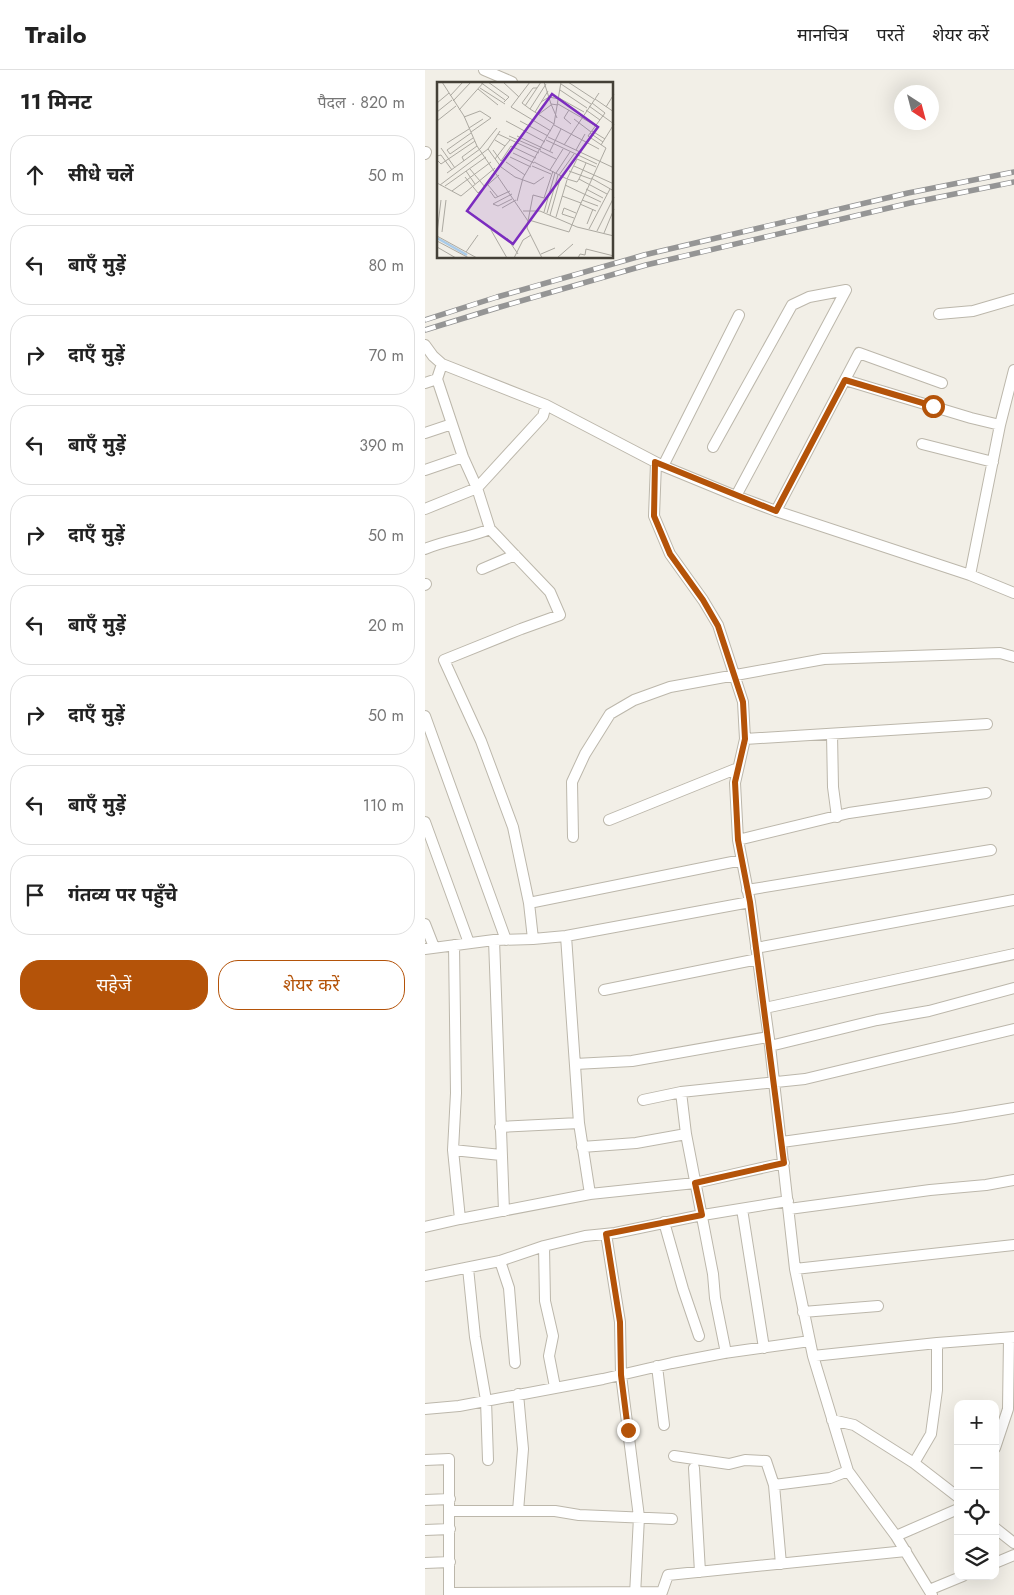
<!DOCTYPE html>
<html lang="hi">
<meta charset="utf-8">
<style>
body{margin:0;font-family:Jost,"Noto Sans Devanagari",sans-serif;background:#f6f6f6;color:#222}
.controls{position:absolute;right:15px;bottom:15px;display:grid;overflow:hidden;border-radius:10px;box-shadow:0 5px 20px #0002}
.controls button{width:45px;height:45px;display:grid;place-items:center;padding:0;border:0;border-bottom:1px solid #e0e0e0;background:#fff;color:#222;font:25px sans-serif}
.compass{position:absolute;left:469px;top:15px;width:45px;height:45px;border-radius:50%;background:#fff;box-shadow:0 5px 20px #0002;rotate:144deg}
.stop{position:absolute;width:15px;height:15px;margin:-11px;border:4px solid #b45309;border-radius:50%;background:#fff}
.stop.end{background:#b45309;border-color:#fff;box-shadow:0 1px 5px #0008}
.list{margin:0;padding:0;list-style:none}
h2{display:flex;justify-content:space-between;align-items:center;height:65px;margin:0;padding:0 20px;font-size:21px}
h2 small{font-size:16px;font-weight:400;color:#767676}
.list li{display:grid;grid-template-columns:32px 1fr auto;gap:15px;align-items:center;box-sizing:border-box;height:80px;margin:0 10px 10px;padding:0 10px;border:1px solid #e0e0e0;border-radius:20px}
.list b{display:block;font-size:19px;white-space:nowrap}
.list em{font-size:16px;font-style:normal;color:#767676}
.actions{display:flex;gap:10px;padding:15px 20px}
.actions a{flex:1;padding:11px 0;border:1px solid #b45309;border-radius:20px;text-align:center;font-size:18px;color:#b45309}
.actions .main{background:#b45309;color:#fff}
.icon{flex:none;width:28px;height:28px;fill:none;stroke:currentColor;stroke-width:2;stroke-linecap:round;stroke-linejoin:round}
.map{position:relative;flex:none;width:589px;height:1525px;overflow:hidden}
header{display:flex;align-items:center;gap:30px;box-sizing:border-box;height:70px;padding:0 25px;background:#fff;border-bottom:1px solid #e0e0e0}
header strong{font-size:24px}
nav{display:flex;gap:28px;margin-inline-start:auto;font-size:18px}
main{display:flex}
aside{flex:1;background:#fff}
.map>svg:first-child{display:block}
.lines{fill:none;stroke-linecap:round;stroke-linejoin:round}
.street-casing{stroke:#bcb7ab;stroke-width:12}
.street{stroke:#fff;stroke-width:10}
.rail-casing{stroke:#959595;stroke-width:5.5}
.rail{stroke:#fff;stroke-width:4;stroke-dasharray:11;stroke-linecap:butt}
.route{stroke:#b45309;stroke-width:6}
.inset-river{fill:none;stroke:#a9cbe9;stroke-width:2.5}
.inset-road{fill:none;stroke:#aca9a1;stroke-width:1}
.view{fill:#7b2cbf;fill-opacity:0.15;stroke:#7b2cbf;stroke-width:2.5}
.inset-edge{fill:none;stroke:#444037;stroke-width:2.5}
</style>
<header>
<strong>Trailo</strong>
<nav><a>मानचित्र</a><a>परतें</a><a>शेयर करें</a></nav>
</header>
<main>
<aside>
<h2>11 मिनट<small>पैदल · 820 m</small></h2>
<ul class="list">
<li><svg class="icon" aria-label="ahead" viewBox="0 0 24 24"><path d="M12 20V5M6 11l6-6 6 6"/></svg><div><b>सीधे चलें</b></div><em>50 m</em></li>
<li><svg class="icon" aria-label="left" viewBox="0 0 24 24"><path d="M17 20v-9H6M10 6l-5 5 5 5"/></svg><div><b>बाएँ मुड़ें</b></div><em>80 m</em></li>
<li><svg class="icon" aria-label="right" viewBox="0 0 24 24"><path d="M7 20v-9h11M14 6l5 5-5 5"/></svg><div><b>दाएँ मुड़ें</b></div><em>70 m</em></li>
<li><svg class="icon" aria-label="left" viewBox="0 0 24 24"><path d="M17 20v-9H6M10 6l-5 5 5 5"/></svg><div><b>बाएँ मुड़ें</b></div><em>390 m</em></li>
<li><svg class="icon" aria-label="right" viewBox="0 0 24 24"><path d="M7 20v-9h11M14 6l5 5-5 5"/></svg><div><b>दाएँ मुड़ें</b></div><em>50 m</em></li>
<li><svg class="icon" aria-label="left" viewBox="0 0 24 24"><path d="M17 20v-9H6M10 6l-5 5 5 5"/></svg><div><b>बाएँ मुड़ें</b></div><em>20 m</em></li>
<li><svg class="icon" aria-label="right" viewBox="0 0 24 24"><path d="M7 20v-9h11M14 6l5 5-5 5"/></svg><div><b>दाएँ मुड़ें</b></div><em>50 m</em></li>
<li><svg class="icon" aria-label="left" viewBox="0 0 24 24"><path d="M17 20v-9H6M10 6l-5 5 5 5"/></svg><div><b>बाएँ मुड़ें</b></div><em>110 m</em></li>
<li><svg class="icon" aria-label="arrive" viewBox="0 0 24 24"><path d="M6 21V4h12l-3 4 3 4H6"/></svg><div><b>गंतव्य पर पहुँचे</b></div></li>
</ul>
<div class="actions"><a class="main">सहेजें</a><a>शेयर करें</a></div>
</aside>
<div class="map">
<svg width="589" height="1525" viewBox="0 0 589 1525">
<rect width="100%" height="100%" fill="#f2efe7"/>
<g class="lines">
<!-- street casing -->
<g class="street-casing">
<path id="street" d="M59 0 87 12
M0 84 1 82
M514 244 548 241 589 229
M0 275 8 286 17 294 121 335 238 396 311 426 351 441 545 505 589 523
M17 294 12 309 38 387 52 418 65 459 125 522 135 545 96 559 19 590 56 671 88 757 104 833 108 869
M420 310 546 348 575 355
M0 313 12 309
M0 363 27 354
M497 374 568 392
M288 377 367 235 384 227 421 220 311 426
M231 393 229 446 245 484 278 530 293 555 318 632 320 669 310 713 313 770 325 832 345 976 370 1199 388 1286 423 1401 471 1466 507 1525
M238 396 314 245
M0 400 38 387
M0 439 52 418 118 346 121 335
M351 441 434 283 517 313
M0 479C21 470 44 468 65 459
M57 499 90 485
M545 505 575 355 589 300
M0 515 1 514
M0 646 81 870
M407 664 408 717 412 747
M320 669 562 654
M184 750 313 698
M0 752 44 873
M148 767 147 712 160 684 185 644 209 630 245 617 399 589 575 583 589 587
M313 770 424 743 561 723
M322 820 566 780
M104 833 317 790
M0 854 9 877
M141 866 154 1053 165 1124
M69 870 79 1141
M29 875 31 1023 28 1080 35 1149
M331 878 589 830
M0 879 69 870 108 869 141 866 325 832
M179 920 333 889
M340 938 589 884
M345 976 452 950 504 941 589 918
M150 994 207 991 343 967
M256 1022 261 1064 288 1204 290 1228 301 1283
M218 1030 256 1022 380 1009 589 959
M75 1057 154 1053
M357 1072 529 1048 589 1038
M157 1077 211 1073 261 1064
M28 1080 76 1085
M317 1139 339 1278
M364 1139 505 1120 561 1115 589 1110
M239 1152 258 1219 274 1266
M0 1157 35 1149 165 1124 270 1113 359 1093
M181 1164 195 1252 196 1305 214 1447 210 1525
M119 1176 120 1231 128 1266 124 1286 130 1317
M75 1191 84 1218 90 1293
M43 1198 50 1267 61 1330 63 1390
M370 1199 589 1175
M0 1206 75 1191 119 1176 160 1166 190 1163 272 1146 363 1131
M378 1242 453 1236
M388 1286 512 1273 589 1267
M232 1296 239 1355
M0 1339 34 1336 178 1309 247 1293 299 1283 385 1271
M407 1350 429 1355 489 1393 533 1427
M570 1378 583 1339 584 1268
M249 1386 304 1394 320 1390 341 1391 349 1415 356 1494
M0 1390 24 1389V1525
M489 1393 506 1364 512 1320V1273
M269 1398 275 1502
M349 1415 405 1408 423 1401
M0 1430 25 1429
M25 1441H130L154 1445 247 1449
M93 1441 98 1379 93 1324
M570 1458 589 1473
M0 1460 25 1459
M471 1466 533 1439
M0 1493 25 1492
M570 1493 589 1485
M504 1520 538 1506
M24 1523 237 1522 243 1505 481 1481"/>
</g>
<!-- street -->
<use href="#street" class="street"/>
<!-- rail casing -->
<g class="rail-casing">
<path id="rail" d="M0 250 72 227 219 185 483 123 589 102
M0 260 75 237 221 195 485 133 589 112"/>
</g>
<!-- rail -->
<use href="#rail" class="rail"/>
</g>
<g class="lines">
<!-- route -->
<path class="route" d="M203 1360 196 1305 195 1252 181 1164 277 1145 270 1113 359 1093 325 832 313 770 310 712 320 669 318 632 293 556 278 530 245 484 229 446 230 392 351 441 420 310 508 336"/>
</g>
<!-- overview -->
<g transform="translate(12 12)">
<rect width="176" height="176" fill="#f2efe7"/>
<path class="inset-river" d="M0 156 30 173"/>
<path class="inset-road" d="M5 0 27 34 40 64 91 139M43 0 68 18M51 0 72 15 67 20M66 0 82 15M107 0 114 22M131 0 157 17M109 2 93 27 117 42M124 2 154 22M43 6 68 22M41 7 61 23M123 8 150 26M13 14 26 0M122 16 147 30M158 17 177 30M16 19 34 0M104 20 112 15 122 17M0 21 12 11M121 22 159 44M88 24 104 0M152 24 177 42M74 25 114 49M74 25 93 0M169 25 177 12M93 27 85 21 96 6H100M22 28 47 0M132 28 127 36 134 42M149 28 163 38M0 30 15 18M98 30 111 9M102 32 114 23M27 35 43 29 54 36 34 50M120 36 114 22 121 23M137 37 154 50M0 39 19 24M69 39 108 60M83 39 111 54M117 43 162 67M32 46 46 37M155 49 168 57M153 51 166 60M61 52 102 71M72 54 104 68M80 54 116 71M111 55 175 85M58 58 68 64 73 58M109 58 160 82M10 61 32 47M127 63 162 11M164 63 177 42M4 66 18 86M43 67 60 46M51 67 64 85 78 95 97 102 107 95M56 68 64 79 74 64 99 76M139 68 148 52M103 69 119 77M113 69 124 47M76 71 97 81M13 72 10 68 34 51M13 72 36 56M0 74 4 73 15 88M73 75 94 85M58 77 68 64M0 78 4 82 38 59M27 79 25 75 40 64M69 80 88 93M97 80 130 97 140 100 142 97 170 112M95 84 114 92M137 84 177 102M33 87 48 105M113 88 126 67M29 89 38 102M132 89 154 97M10 91 43 67M119 91 133 70M122 93 137 72M28 95 41 111 62 93M154 96 177 109M130 97 140 77 159 85M142 97 149 81M0 101 24 114 58 86M3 103 51 67 63 49M51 103 61 115M128 103 164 120M8 104 49 75M149 107 166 116M15 109 54 80M53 109 58 116 73 109M125 114 144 121 169 66 151 54 168 31 155 21M75 117 61 124 56 122 75 112M145 118 161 124M80 119 86 96 117 42 124 0M143 122 159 129M65 126 79 118M86 129H103L140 145 177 154M107 130 118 91M110 131 121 93M113 133 124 94M119 135 130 98M137 136 125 132 127 126 139 131M92 138 132 150 144 121M150 142 156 127M152 147 173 107M54 148 70 176M160 149 177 115M5 150 9 118M0 151 4 118M167 151 177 127M0 154 40 176M70 156 81 172M0 159 32 176M0 165 19 176M29 170 41 153M104 172 118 166M77 176 86 158 94 153M105 176 90 146 91 139 96 113 107 116 116 89M120 176 136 162M141 176 143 172 148 173 149 167 177 174"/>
<path class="view" d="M115 12 161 45 76 162 30 129Z"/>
<rect width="176" height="176" class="inset-edge"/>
</g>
</svg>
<div class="controls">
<button>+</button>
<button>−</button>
<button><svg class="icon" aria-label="locate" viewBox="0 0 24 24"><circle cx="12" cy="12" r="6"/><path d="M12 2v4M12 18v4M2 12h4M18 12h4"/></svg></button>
<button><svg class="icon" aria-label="layers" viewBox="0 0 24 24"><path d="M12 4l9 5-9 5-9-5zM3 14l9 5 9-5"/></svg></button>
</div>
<svg class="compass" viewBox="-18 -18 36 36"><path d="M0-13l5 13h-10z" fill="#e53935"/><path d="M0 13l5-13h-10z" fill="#767676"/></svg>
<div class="stop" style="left:508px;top:336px"></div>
<div class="stop end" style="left:203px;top:1360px"></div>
</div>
</main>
